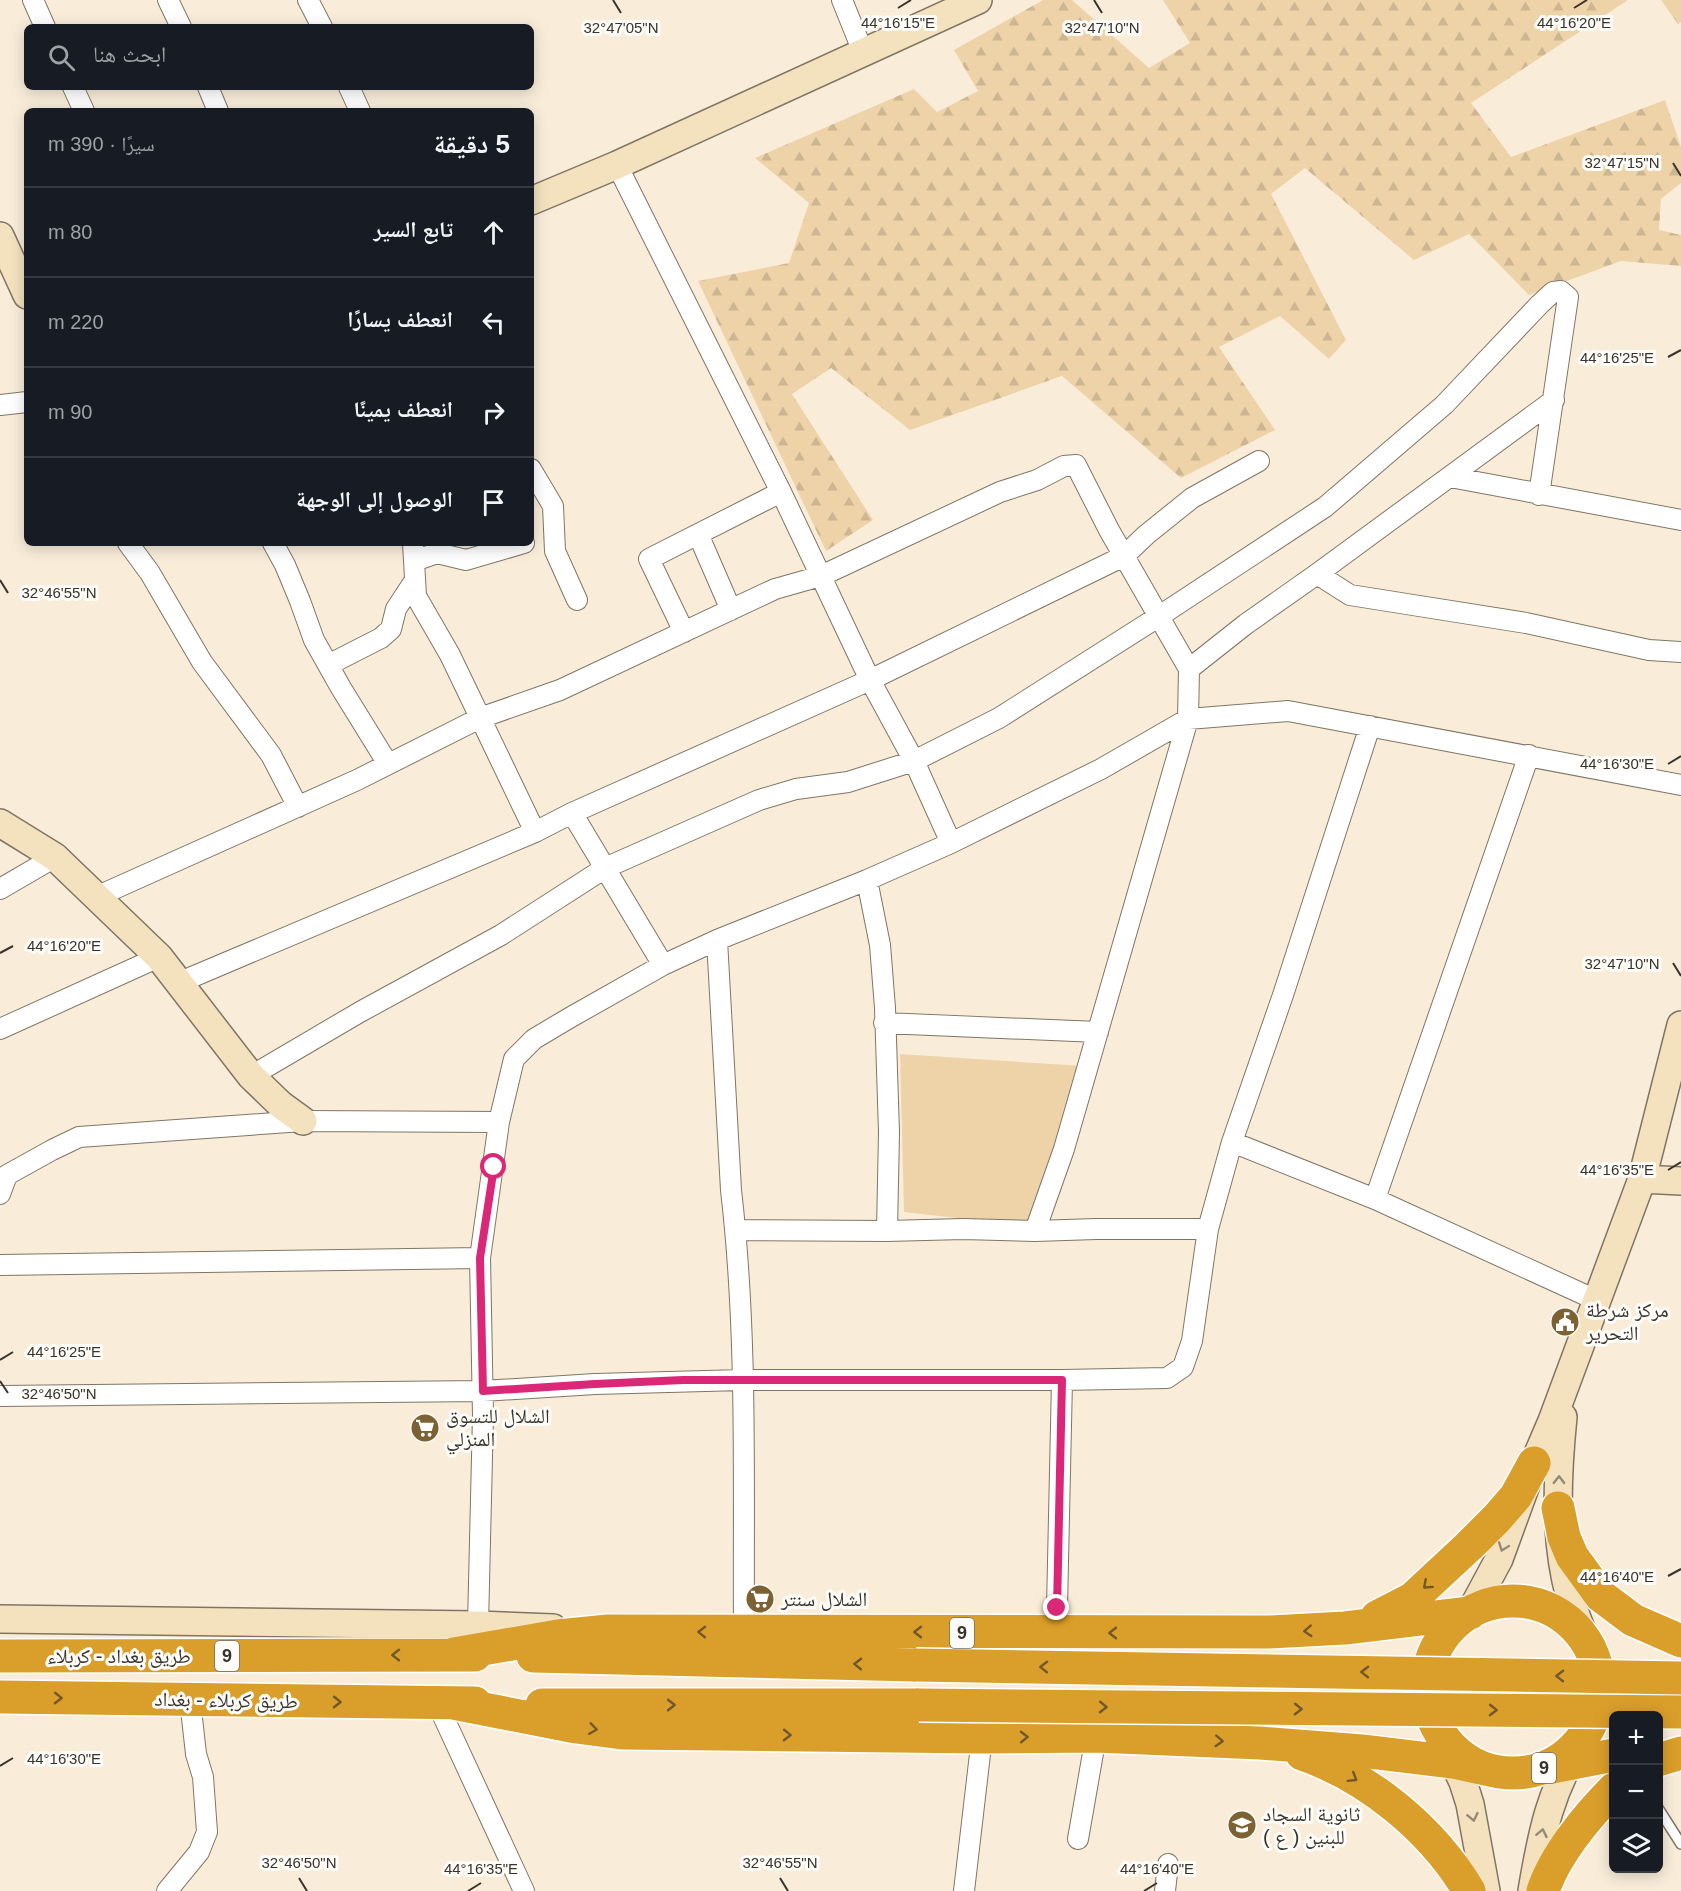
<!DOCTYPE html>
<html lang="ar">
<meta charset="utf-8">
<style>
body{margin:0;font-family:Arial,"Noto Naskh Arabic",sans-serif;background:#20242c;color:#f1f3f6;direction:rtl}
.controls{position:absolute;right:18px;bottom:18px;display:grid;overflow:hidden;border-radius:9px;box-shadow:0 3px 15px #0003}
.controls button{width:54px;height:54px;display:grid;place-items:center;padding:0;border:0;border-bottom:2px solid #363941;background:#171b24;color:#f1f3f6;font:30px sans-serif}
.stop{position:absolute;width:18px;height:18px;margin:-14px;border:4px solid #db2777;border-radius:50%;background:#fff}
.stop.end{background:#db2777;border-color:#fff;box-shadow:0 2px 6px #0008}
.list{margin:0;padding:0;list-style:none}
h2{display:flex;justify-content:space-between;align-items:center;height:78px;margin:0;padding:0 24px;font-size:26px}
h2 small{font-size:20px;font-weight:400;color:#9ea1a6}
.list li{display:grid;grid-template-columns:39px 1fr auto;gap:18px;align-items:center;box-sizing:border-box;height:90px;padding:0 24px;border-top:2px solid #363941}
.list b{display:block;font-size:22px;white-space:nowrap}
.list em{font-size:20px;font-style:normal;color:#9ea1a6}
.icon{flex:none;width:33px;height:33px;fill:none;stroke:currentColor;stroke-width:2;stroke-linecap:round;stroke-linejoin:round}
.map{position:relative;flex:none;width:1681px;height:1891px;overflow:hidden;direction:ltr}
.search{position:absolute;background:#171b24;box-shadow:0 3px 15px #0003;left:24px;top:24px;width:510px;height:66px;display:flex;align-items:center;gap:15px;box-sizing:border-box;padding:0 21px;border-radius:9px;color:#9ea1a6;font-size:22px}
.panel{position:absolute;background:#171b24;box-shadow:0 3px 15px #0003;left:24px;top:108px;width:510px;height:438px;border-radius:9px;direction:rtl}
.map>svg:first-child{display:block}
.forest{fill:url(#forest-firs)}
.park{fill:#eed3a9}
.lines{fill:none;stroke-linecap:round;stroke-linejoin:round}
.lane-casing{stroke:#807564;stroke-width:12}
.street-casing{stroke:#807564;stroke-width:22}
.secondary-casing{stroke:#807564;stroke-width:30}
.highway-casing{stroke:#fff;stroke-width:36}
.lane{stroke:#fff;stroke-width:9}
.street{stroke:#fff;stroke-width:20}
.secondary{stroke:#f4e2bf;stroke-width:27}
.highway{stroke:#da9e2a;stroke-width:33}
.highway-bridge-casing{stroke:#fff;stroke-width:36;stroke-linecap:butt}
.highway-bridge{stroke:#da9e2a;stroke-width:33}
.oneway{stroke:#968a76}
.oneway2{stroke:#71582b}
.route{stroke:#db2777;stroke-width:8}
.ticks{fill:none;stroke:#38332c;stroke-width:2}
.labels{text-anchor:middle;stroke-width:6;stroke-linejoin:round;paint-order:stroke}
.shield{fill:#fefcf8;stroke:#736f69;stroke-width:1.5}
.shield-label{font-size:18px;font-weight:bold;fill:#38332c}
.poi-label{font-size:20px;fill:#38332c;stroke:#fefcf8;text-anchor:start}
.street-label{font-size:20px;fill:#38332c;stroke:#fefcf8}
.ticks-label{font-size:15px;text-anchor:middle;fill:#38332c;stroke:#fefcf8;stroke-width:6;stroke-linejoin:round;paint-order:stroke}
</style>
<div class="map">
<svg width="1681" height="1891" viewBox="0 0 1681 1891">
<defs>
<pattern id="forest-firs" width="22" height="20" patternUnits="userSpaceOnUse" patternTransform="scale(1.5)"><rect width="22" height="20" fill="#eed3a9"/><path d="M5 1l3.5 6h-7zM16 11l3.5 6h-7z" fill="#cdb692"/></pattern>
</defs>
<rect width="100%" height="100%" fill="#f9edda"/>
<!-- forest -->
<path class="forest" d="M1043 0H1072L1149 68 1190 43 1163 0H1628L1471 103 1511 157 1665 100 1681 147V183L1661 199 1659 230 1681 235V266L1621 261 1529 295 1469 234 1414 260 1305 168 1271 194 1346 340 1329 359 1280 316 1219 347 1275 430 1181 478 1062 376 910 430 831 368 792 394 873 520 826 551 698 281 789 263 809 203 755 158 914 89 937 112 978 91 954 50Z
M1661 0H1681V22L1678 24Z"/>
<!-- park -->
<path class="park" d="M900 1054 1082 1066 1026 1226 904 1212Z"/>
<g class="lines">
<!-- lane casing -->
<g class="lane-casing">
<path id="lane" d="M1658 1808 1681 1844"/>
</g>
<!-- street casing -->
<g class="street-casing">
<path id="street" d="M33 0 45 27
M168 0 181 27
M308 0 322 27
M842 0 863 52
M73 87 84 111
M208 87 218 111
M349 87 360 111
M617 165 781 492 870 680 914 761 951 843
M0 405 27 402
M531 469 553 506 555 551 577 600
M1450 477 1681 520
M698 534 731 610
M128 543 150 573 202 662 271 755 298 807
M273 543 285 565 300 601 314 640 341 688 388 764
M413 543 416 596 450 655 535 832
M414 561 437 553 466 560 524 543
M1317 574 1350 595 1526 623 1649 650 1681 652
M684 632 649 559 781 492
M328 665 381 638 391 629 396 609 415 580
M1189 669 1246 624 1317 574 1554 400
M572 813 663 965
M867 880 880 945 885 1008 889 1132 887 1231
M0 889 55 857
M96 897 357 780 480 718 560 690 775 589 821 576 1000 492 1037 480 1064 466 1076 465 1109 530 1189 669 1188 719 1064 1149 1035 1231
M717 940 731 1190C748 1336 743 1485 744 1632
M178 983 535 832 572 813 870 680 1124 556 1146 535 1192 498 1259 461
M884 1023 1098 1032
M0 1029 159 957
M251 1076 360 1012 501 935 605 868 759 800 796 789 848 782 914 761 999 718 1158 617 1325 507 1444 405 1540 304 1553 292 1561 291 1568 297 1539 495
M1232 1142 1375 1199 1596 1300
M0 1194 7 1175 52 1150 79 1137 303 1121 499 1122 514 1059 534 1039 571 1017 663 965 717 940 867 880 951 843 1101 769 1188 719 1288 711 1681 785
M1375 1199 1529 755
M736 1230 887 1231 963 1229 1035 1231 1096 1229H1208
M0 1265 480 1258
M0 1396 483 1391 595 1384 742 1380H1062L1167 1378 1183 1367 1192 1341 1208 1229 1232 1142 1283 995 1370 726
M478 1625 483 1415 480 1258 499 1122
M1053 1633 1057 1608 1062 1380
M437 1703 524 1891
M1078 1839 1096 1736
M167 1891 199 1852 207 1832 203 1777 196 1754 190 1700
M964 1891 982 1737
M1165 1891 1168 1864"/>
</g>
<!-- secondary casing -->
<g class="secondary-casing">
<path id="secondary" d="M531 201 617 165 978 0
M0 236 27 295
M0 823 55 857 159 957 251 1076 281 1105 303 1121
M1642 1179 1681 1181
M1563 1417C1557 1476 1554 1540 1570 1597 1575 1615 1582 1632 1590 1649
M1470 1613 1499 1559 1534 1463 1552 1421 1642 1179 1681 1025
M0 1619 478 1625 553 1628
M1437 1726 1463 1782 1470 1804 1486 1891
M1532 1891C1542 1831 1550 1791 1583 1738"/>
</g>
<!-- highway casing -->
<g class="highway-casing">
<path id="highway" d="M1558 1508 1564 1537 1572 1556 1601 1596 1633 1620 1681 1641
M1427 1687a86 86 0 1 1 172 0a86 86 0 1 1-172 0Z
M1377 1617 1412 1599 1469 1546 1497 1518 1516 1496 1534 1463
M454 1654 558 1636 608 1631 1269 1632 1345 1628 1470 1613
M0 1656 475 1655
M533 1656 916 1665
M0 1697 475 1703
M453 1703 576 1727 622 1733 982 1737 1096 1736 1260 1743 1362 1751 1453 1762 1494 1771
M542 1705H919
M1302 1754C1369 1777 1433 1830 1469 1891
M1658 1760 1681 1753
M1552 1767 1614 1755
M1543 1891C1555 1855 1587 1816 1614 1789"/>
</g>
<!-- lane -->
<use href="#lane" class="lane"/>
<!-- street -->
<use href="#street" class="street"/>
<!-- secondary -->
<use href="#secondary" class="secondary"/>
<!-- highway -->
<use href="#highway" class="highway"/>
<!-- highway-bridge casing -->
<g class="highway-bridge-casing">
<path id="highway-bridge" d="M916 1665 1681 1678
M919 1705 1681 1712"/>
</g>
<!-- highway-bridge -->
<use href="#highway-bridge" class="highway-bridge"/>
</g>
<!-- one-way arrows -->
<defs><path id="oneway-chevron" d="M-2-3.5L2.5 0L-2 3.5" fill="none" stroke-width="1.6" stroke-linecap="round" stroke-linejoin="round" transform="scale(1.5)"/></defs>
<g class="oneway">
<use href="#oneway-chevron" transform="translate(1559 1480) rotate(-89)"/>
<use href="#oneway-chevron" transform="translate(1503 1547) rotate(110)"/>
<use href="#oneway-chevron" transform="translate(1473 1817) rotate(78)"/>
<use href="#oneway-chevron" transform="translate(1542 1833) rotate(-78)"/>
</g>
<g class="oneway2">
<use href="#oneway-chevron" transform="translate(1427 1585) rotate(138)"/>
<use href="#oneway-chevron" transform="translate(1308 1631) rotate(177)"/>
<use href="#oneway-chevron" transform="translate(702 1632) rotate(-179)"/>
<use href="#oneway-chevron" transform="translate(918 1632) rotate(-180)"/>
<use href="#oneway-chevron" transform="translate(1113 1633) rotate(180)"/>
<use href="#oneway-chevron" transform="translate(396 1655) rotate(180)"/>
<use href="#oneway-chevron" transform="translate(858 1664) rotate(-179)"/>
<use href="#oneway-chevron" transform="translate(1044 1667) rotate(-179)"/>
<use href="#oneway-chevron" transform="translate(1365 1672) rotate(-179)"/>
<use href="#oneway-chevron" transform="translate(1560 1676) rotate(-179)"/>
<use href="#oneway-chevron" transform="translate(58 1698) rotate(1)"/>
<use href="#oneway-chevron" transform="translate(337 1702) rotate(1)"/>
<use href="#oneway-chevron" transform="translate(671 1705)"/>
<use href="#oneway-chevron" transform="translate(1103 1707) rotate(1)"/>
<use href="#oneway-chevron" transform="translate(1298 1709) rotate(1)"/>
<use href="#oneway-chevron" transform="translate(1493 1710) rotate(1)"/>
<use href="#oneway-chevron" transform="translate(593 1729) rotate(8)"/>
<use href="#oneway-chevron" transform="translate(787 1735) rotate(1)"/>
<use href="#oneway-chevron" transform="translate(1024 1737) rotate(-1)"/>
<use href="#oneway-chevron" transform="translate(1219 1741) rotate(3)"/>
<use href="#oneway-chevron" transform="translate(1353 1778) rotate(32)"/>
</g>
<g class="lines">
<!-- route -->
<path class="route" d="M494 1167 480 1258 483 1391 595 1384 683 1380H1062L1057 1608"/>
</g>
<!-- ticks -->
<path class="ticks" d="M613 0 621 13M1094 0 1102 13M898 8 911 0M1574 8 1587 0M1673 163 1681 176M1668 357 1681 350M0 580 8 593M1668 764 1681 756M0 953 13 946M1673 963 1681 976M1668 1170 1681 1162M0 1360 13 1352M0 1381 8 1393M1668 1576 1681 1569M0 1766 13 1758M299 1878 307 1891M780 1878 788 1891M468 1891 481 1883M1144 1891 1157 1883"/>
<!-- icons -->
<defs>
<g id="civic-disc" transform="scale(1.5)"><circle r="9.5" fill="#7c6133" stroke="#fefcf8"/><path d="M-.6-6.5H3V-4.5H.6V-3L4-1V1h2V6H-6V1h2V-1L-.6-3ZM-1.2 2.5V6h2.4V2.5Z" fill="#fff"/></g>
<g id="supermarket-disc" transform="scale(1.5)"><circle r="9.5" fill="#7c6133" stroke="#fefcf8"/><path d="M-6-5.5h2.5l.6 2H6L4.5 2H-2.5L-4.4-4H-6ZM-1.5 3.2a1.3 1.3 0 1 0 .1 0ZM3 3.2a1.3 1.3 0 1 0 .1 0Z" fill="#fff"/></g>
<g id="school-disc" transform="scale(1.5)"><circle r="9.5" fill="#7c6133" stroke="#fefcf8"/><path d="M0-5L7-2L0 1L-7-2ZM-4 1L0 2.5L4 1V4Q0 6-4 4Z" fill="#fff"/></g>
</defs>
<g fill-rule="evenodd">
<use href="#civic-disc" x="1565" y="1322"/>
<use href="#supermarket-disc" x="425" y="1428"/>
<use href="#supermarket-disc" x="760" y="1599"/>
<use href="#school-disc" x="1242" y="1825"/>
</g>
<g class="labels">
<!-- shield labels -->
<g class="shield">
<rect x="950" y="1618" width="24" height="30" rx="4.5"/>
<rect x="215" y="1641" width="24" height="30" rx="4.5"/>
<rect x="1532" y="1753" width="24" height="30" rx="4.5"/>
</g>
<g class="shield-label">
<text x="962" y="1639">9</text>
<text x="227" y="1662">9</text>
<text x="1544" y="1774">9</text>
</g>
<!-- poi labels -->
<g class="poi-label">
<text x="1586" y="1317">مركز شرطة<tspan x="1586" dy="23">التحرير</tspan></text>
<text x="446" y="1423">الشلال للتسوق<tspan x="446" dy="23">المنزلي</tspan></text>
<text x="781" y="1606">الشلال سنتر</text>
<text x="1263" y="1821">ثانوية السجاد<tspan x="1263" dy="23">( ع ) للبنين</tspan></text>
</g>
<!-- street labels -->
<g class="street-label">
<text x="119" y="1663">طريق بغداد - كربلاء</text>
<text transform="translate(226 1700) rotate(1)" y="7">طريق كربلاء - بغداد</text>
</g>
</g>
<g class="ticks-label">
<text x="898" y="28">44°16'15"E</text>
<text x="1574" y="28">44°16'20"E</text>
<text x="621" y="33">32°47'05"N</text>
<text x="1102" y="33">32°47'10"N</text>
<text x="1622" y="168">32°47'15"N</text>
<text x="1617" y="363">44°16'25"E</text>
<text x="59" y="598">32°46'55"N</text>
<text x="1617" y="769">44°16'30"E</text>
<text x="64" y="951">44°16'20"E</text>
<text x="1622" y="969">32°47'10"N</text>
<text x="1617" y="1175">44°16'35"E</text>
<text x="64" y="1357">44°16'25"E</text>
<text x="59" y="1399">32°46'50"N</text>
<text x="1617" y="1582">44°16'40"E</text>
<text x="64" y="1764">44°16'30"E</text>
<text x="299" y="1868">32°46'50"N</text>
<text x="780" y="1868">32°46'55"N</text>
<text x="481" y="1874">44°16'35"E</text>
<text x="1157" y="1874">44°16'40"E</text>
</g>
</svg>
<div class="controls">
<button>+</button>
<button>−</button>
<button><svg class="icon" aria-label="layers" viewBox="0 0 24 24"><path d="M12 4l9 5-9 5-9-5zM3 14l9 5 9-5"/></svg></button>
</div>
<div class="stop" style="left:494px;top:1167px"></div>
<div class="stop end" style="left:1057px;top:1608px"></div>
<div class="search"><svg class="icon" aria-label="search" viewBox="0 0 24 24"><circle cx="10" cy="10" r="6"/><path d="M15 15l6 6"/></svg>ابحث هنا</div>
<section class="panel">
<h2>5 دقيقة<small>سيرًا · 390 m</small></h2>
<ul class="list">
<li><svg class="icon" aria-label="ahead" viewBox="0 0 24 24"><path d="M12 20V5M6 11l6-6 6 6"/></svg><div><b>تابع السير</b></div><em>80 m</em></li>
<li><svg class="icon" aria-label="left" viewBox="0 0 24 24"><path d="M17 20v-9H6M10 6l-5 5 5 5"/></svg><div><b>انعطف يسارًا</b></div><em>220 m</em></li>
<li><svg class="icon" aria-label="right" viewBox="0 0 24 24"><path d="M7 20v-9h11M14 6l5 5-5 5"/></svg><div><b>انعطف يمينًا</b></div><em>90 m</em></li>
<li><svg class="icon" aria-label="arrive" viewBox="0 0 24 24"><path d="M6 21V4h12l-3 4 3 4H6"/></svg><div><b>الوصول إلى الوجهة</b></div></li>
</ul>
</section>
</div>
